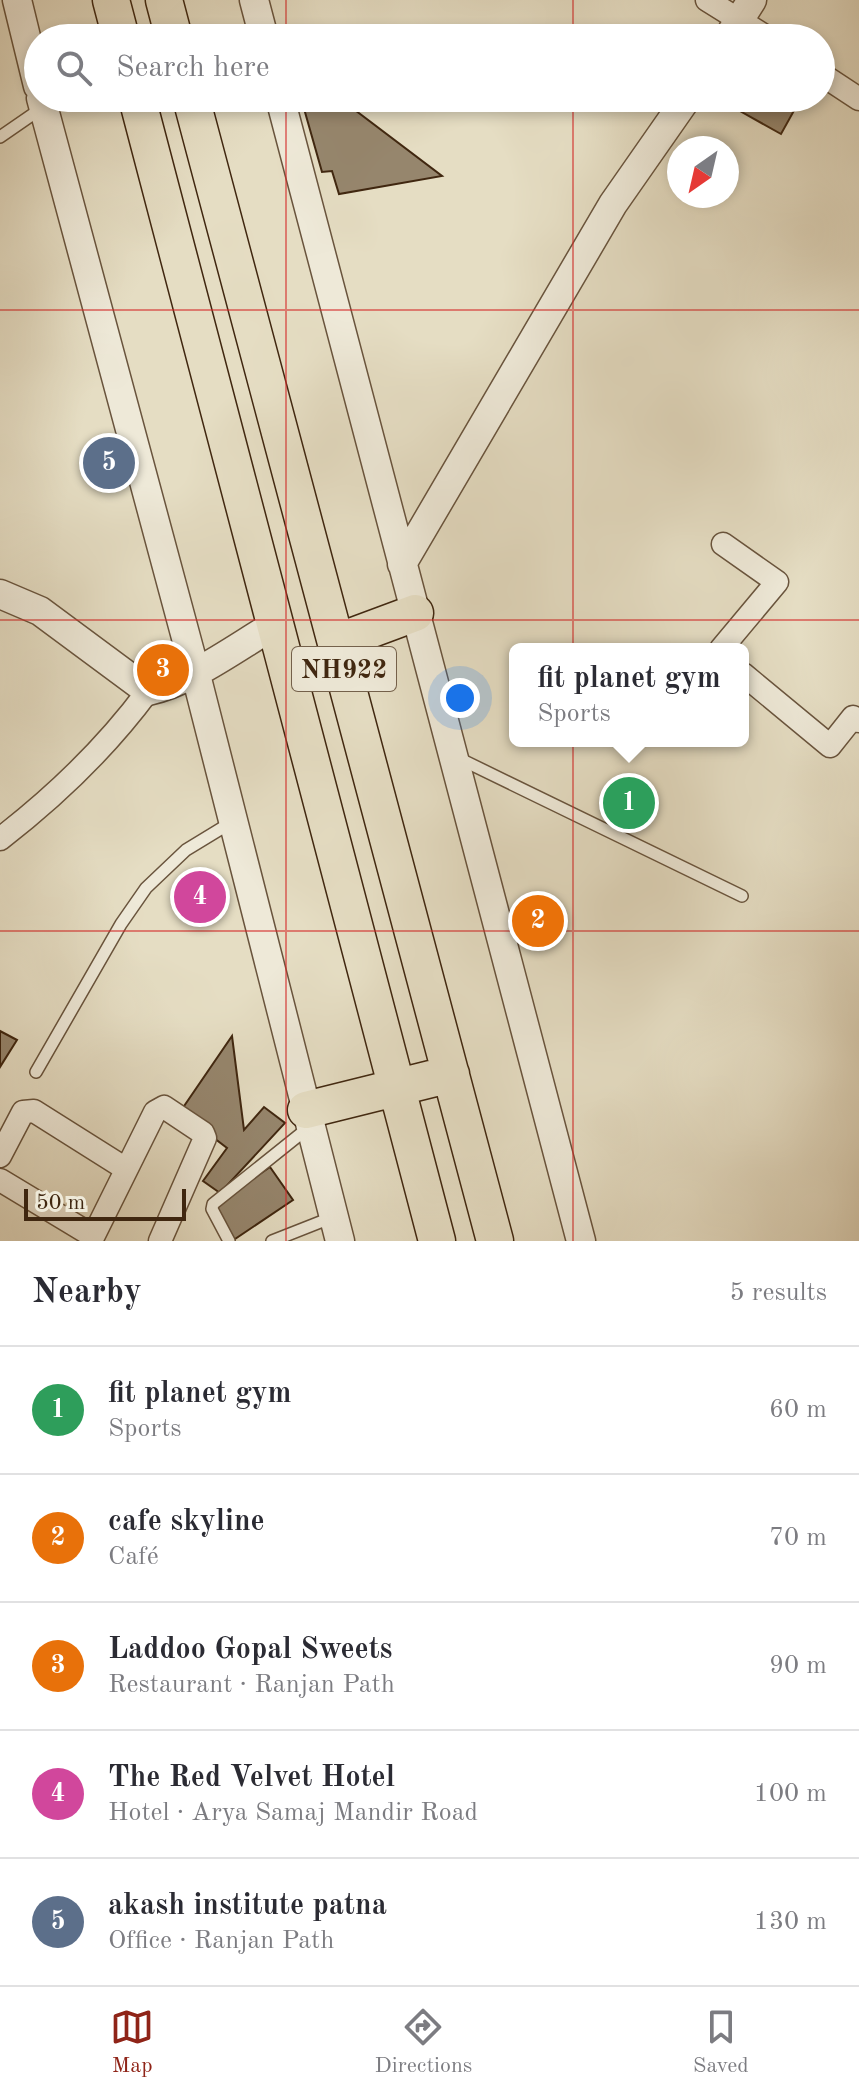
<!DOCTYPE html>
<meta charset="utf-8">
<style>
body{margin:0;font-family:"Old Standard TT",serif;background:#f2f2f3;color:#2b2b33}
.compass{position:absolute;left:667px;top:136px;width:72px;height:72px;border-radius:50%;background:#fff;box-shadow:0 4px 12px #0003;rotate:214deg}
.scale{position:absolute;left:24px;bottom:20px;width:162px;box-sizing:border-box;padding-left:8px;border:4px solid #402710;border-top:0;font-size:22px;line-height:28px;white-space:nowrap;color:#402710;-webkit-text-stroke:6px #eee9d8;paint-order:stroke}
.you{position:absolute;left:460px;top:698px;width:28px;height:28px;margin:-20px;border:6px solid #fff;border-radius:50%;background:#1a73e8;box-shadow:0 0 0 12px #1a73e833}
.badge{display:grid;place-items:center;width:52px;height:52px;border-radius:50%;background:#8f2418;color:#fff;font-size:26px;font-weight:700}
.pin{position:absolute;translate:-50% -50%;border:4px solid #fff;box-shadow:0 2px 8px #0006}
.popup{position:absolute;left:509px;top:643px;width:240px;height:104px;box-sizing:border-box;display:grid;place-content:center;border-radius:12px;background:#fff;filter:drop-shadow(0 2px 6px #0005);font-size:26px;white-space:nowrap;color:#7c7c81}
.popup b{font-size:30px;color:#2b2b33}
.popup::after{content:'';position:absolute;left:50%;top:100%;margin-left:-16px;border:16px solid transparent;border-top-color:#fff}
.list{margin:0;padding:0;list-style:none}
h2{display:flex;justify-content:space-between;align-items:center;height:104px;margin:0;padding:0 32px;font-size:34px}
h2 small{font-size:26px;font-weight:400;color:#7c7c81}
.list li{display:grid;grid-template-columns:52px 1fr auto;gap:24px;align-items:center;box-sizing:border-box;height:128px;padding:0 32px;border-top:2px solid #e1e1e2}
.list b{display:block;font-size:30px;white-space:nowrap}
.list p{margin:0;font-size:26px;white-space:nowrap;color:#7c7c81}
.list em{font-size:26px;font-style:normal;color:#7c7c81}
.icon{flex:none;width:44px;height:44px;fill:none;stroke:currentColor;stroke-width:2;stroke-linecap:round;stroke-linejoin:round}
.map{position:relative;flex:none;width:859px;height:1241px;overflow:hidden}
.search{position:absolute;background:#fff;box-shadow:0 4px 12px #0003;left:24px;right:24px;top:24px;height:88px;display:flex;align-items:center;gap:20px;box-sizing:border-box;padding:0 28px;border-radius:44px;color:#7c7c81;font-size:30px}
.sheet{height:744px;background:#fff}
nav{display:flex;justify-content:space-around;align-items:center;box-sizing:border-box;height:112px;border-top:2px solid #e1e1e2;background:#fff;font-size:22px;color:#7c7c81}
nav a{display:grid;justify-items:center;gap:4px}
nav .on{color:#8f2418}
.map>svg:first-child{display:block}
.building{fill:#96866d;stroke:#402710;stroke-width:2}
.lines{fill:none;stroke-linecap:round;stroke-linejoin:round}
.service-casing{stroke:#69543d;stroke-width:14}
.minor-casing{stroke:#69543d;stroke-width:25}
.tertiary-casing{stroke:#69543d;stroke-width:31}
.trunk-casing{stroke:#402710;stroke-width:39}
.service{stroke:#eee9d8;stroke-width:11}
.minor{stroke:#eee9d8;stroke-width:22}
.tertiary{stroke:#eee9d8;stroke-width:28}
.trunk{stroke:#e5ddc3;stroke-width:36}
.grid{fill:none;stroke:#d62828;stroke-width:2;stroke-opacity:0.55}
.labels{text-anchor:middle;stroke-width:8;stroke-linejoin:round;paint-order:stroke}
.shield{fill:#eee9d8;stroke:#74614c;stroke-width:2}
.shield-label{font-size:26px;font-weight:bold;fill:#402710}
</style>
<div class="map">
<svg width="859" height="1241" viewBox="0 0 859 1241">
<rect width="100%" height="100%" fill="#e5ddc3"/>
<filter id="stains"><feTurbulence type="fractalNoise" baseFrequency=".0025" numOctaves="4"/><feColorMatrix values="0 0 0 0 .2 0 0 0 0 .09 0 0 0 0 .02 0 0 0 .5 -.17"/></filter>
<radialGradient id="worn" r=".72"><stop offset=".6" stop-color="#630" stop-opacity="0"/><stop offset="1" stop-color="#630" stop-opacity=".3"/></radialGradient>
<!-- building -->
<path class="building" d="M301 98H339L442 176 339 194 332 171 322 172Z
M736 98H801L781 134 731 106Z
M0 1031 17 1040 0 1067Z
M232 1036 244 1130 264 1107 285 1123 220 1193 203 1181 227 1148 180 1112Z
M270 1167 293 1200 232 1241 209 1209Z"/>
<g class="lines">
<!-- service casing -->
<g class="service-casing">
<path id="service" d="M0 137 42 108
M456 757 742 896
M36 1072 121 924 146 888 186 850 232 822
M229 1241 212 1209 213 1204 308 1128
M272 1241 333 1217"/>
</g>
<!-- minor casing -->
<g class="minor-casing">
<path id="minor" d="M707 0 768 38
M821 74 859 99
M721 649 777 582 723 544
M743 674 830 746 853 717 859 721
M0 839C57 795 105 749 148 691
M0 1156 23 1112 34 1111 126 1169
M0 1180 93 1236
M91 1241 155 1112 164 1107 203 1133 205 1138 160 1241"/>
</g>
<!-- tertiary casing -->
<g class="tertiary-casing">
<path id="tertiary" d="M17 0 38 86
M254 0 264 38
M728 38 752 0
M41 98 195 671 340 1241
M280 98 581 1241
M402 564 613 204 687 98
M0 594 40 611 148 691C191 682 238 646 276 624"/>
</g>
<!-- trunk casing -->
<g class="trunk-casing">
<path id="trunk" d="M111 0 121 38
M164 0 174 38
M137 98 437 1241
M191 98 495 1241
M337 642 415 613
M306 1110 451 1074"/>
</g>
<!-- service -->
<use href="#service" class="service"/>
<!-- minor -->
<use href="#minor" class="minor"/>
<!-- tertiary -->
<use href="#tertiary" class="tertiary"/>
<!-- trunk -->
<use href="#trunk" class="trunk"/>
</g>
<!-- grid -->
<path class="grid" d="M286 0V38M573 0V38M286 98V1241M573 98V1241M0 310H859M0 620H859M0 931H859"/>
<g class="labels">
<!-- shield labels -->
<rect class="shield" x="292" y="647" width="104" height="44" rx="6"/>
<g class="shield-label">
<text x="344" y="678">NH922</text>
</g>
</g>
<rect width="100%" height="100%" filter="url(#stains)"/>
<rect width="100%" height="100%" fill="url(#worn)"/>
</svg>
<svg class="compass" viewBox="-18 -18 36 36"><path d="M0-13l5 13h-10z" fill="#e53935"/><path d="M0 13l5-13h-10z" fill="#7c7c81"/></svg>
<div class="scale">50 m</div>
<div class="you"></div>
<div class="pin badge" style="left:629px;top:803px;background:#2e9e5b">1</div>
<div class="popup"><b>fit planet gym</b>Sports</div>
<div class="pin badge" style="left:538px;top:921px;background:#e8710a">2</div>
<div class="pin badge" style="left:163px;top:670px;background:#e8710a">3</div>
<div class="pin badge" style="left:200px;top:897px;background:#d1479c">4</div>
<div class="pin badge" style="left:109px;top:463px;background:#5c6f8a">5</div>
<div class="search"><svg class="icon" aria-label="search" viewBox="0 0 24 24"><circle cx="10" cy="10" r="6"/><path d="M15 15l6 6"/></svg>Search here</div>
</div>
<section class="sheet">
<h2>Nearby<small>5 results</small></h2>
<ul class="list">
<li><span class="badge" style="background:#2e9e5b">1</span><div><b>fit planet gym</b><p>Sports</p></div><em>60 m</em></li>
<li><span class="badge" style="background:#e8710a">2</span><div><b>cafe skyline</b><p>Café</p></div><em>70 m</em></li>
<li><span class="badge" style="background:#e8710a">3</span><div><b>Laddoo Gopal Sweets</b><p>Restaurant · Ranjan Path</p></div><em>90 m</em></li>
<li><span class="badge" style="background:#d1479c">4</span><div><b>The Red Velvet Hotel</b><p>Hotel · Arya Samaj Mandir Road</p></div><em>100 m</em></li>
<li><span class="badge" style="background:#5c6f8a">5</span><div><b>akash institute patna</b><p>Office · Ranjan Path</p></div><em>130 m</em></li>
</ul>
</section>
<nav>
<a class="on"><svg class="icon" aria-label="map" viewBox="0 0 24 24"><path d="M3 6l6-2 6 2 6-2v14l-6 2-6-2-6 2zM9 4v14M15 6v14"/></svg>Map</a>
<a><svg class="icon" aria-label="directions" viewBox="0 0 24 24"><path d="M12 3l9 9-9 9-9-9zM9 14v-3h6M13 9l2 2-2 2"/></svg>Directions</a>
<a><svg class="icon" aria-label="saved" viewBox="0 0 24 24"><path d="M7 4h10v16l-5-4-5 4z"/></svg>Saved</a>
</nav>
